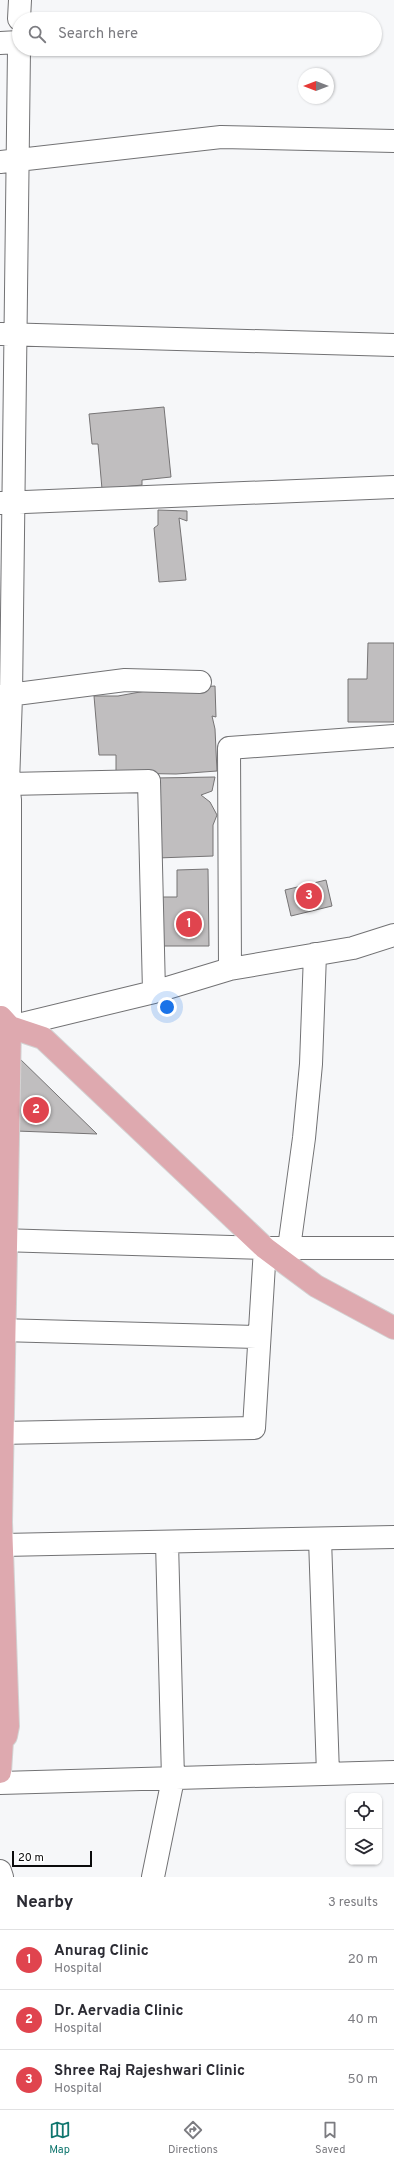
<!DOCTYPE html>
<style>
body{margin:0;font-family:Overpass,sans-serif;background:#f2f2f3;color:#2b2b33}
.controls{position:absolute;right:12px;bottom:12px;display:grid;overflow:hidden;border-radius:8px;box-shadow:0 1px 3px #0004}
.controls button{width:36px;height:36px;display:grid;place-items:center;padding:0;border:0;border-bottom:1px solid #e1e1e2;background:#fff;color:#2b2b33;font:20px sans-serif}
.compass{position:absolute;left:298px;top:68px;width:36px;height:36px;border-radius:50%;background:#fff;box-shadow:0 1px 3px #0004;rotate:270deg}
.scale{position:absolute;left:12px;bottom:10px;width:80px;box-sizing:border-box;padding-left:4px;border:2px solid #0b0b0c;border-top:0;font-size:11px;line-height:14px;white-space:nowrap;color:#0b0b0c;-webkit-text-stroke:3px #fff;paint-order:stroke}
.you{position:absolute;left:167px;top:1007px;width:14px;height:14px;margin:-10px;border:3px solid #fff;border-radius:50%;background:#1a73e8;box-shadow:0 0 0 6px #1a73e833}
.badge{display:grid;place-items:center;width:26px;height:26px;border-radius:50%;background:#0f766e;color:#fff;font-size:13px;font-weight:700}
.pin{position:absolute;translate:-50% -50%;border:2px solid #fff;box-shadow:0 1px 4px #0006}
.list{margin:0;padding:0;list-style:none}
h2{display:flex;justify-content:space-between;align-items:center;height:52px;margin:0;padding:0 16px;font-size:17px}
h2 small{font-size:13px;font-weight:400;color:#7c7c81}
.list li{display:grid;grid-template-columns:26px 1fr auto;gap:12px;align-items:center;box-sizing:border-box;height:60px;padding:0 16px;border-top:1px solid #e1e1e2}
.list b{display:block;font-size:15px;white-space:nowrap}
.list p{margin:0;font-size:13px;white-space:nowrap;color:#7c7c81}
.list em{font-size:13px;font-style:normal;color:#7c7c81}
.icon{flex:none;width:22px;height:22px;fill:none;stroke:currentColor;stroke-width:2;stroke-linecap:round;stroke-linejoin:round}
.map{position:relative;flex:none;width:394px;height:1877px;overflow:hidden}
.search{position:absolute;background:#fff;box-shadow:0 1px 3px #0004;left:12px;right:12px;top:12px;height:44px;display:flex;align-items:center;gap:10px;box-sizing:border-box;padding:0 14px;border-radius:22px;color:#7c7c81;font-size:15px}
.sheet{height:232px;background:#fff}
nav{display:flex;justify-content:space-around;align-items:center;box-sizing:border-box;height:56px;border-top:1px solid #e1e1e2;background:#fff;font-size:11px;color:#7c7c81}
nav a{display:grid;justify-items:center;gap:2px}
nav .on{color:#0f766e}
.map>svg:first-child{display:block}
.building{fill:#c0bebf;stroke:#767475}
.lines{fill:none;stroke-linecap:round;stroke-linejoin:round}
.minor-casing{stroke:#727274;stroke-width:24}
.major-casing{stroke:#d3d3d3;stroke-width:24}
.minor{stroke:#fff;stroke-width:22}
.major{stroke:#dea9af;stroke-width:22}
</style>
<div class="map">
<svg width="394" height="1877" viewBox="0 0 394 1877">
<rect width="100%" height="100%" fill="#f6f7f9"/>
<!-- building -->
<path class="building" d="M164 407 171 477 142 480V485L102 489 98 444H92L89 414Z
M158 510 187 511V521L179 518 186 580 159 582 154 528 158 525Z
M368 643H394V722H348V679H367Z
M215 686 216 717 212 716 215 729 217 771 176 774 116 773V755H99L94 696H118L151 690Z
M215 777 212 791 201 795 210 802 217 815 213 825V856L157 858 155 778Z
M208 869 209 946H157L156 897H177V870Z
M326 880 332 906 291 916 285 890Z
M18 1057 97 1134 16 1131Z"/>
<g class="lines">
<!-- minor casing -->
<g class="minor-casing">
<path id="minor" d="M19 19 20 0
M0 43 19 42
M0 162 221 137 394 141
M1 334 394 345
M0 503 394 487
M0 696 125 680 200 682
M8 784 149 781 154 992
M230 969 229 748 394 736
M10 1027V800L8 784 11 696 19 49
M1 1029 154 992 230 969 353 948 394 935
M0 1240 265 1248H394
M289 1248 304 1138 311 1064 315 954
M0 1330 259 1337
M0 1433 254 1428 265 1248
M320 1539 328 1774
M3 1545 394 1537
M0 1783 394 1772
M0 1871 2 1877
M153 1877 173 1779 167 1542"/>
</g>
<!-- major casing -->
<g class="major-casing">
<path id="major" d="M1 1017 10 1027 43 1038 265 1248 316 1286 394 1328
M0 1742 6 1736 8 1726 1 1522 10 1027
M0 1772 2 1741"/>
</g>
<!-- minor -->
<use href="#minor" class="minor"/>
<!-- major -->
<use href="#major" class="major"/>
</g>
</svg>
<div class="controls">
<button><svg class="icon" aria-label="locate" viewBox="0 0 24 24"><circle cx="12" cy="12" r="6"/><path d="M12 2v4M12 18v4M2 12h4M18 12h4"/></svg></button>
<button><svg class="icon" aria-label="layers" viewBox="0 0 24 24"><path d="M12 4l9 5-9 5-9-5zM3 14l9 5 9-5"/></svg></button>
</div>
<svg class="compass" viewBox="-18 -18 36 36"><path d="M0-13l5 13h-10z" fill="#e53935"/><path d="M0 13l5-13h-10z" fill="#7c7c81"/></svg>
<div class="scale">20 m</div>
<div class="you"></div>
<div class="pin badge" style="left:189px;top:924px;background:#e0444e">1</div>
<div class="pin badge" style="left:36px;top:1110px;background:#e0444e">2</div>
<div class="pin badge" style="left:309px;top:896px;background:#e0444e">3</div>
<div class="search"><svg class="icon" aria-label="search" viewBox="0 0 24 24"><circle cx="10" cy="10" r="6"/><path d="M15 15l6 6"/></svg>Search here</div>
</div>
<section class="sheet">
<h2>Nearby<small>3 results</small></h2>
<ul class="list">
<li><span class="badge" style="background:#e0444e">1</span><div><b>Anurag Clinic</b><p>Hospital</p></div><em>20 m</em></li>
<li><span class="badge" style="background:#e0444e">2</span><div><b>Dr. Aervadia Clinic</b><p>Hospital</p></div><em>40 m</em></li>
<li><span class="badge" style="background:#e0444e">3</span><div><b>Shree Raj Rajeshwari Clinic</b><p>Hospital</p></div><em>50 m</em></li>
</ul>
</section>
<nav>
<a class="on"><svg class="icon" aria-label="map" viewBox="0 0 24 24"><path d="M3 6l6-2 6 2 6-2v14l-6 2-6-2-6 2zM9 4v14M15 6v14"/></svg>Map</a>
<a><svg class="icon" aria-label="directions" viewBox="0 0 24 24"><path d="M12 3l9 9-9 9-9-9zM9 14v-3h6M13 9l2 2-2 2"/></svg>Directions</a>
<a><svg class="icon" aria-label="saved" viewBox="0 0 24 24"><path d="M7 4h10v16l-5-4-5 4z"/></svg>Saved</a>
</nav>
